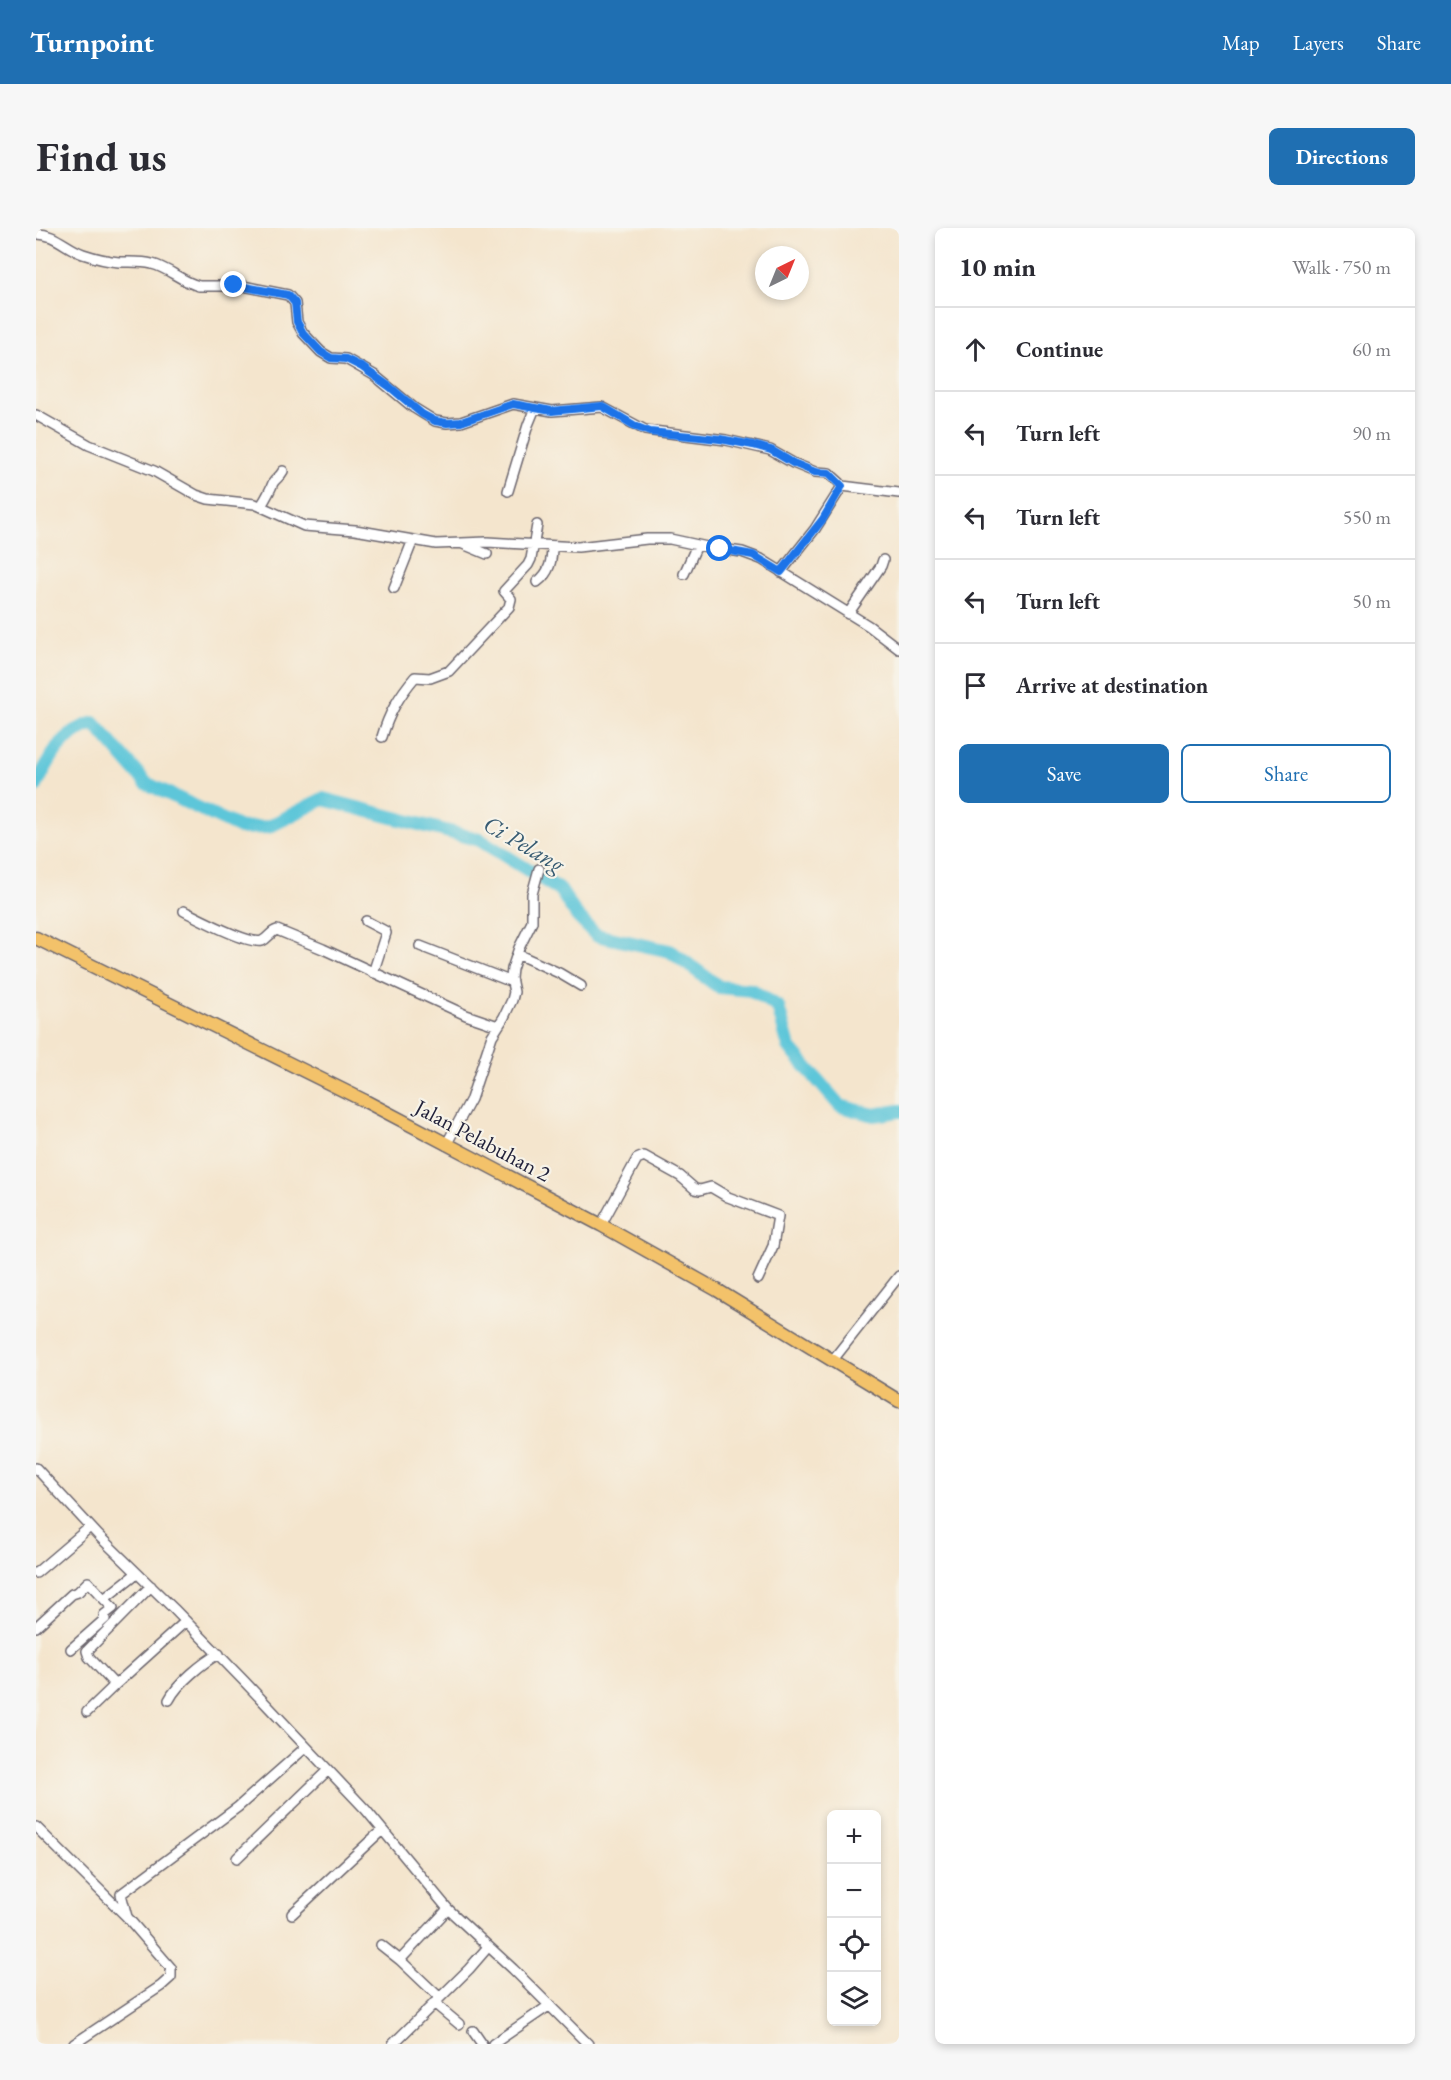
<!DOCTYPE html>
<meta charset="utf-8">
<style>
body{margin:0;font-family:"EB Garamond",serif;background:#f7f7f7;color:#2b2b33}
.controls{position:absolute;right:18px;bottom:18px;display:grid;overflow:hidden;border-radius:9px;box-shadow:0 3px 9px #0003}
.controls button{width:54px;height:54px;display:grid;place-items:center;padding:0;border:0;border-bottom:2px solid #e1e1e2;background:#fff;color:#2b2b33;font:30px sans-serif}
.compass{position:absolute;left:719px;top:18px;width:54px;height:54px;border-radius:50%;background:#fff;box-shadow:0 3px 9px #0003;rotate:43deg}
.stop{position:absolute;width:18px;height:18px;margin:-14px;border:4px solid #1a73e8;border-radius:50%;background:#fff}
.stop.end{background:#1a73e8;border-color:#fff;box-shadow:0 2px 6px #0008}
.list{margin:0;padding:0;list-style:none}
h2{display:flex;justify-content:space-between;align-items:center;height:78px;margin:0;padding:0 24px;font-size:26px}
h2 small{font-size:20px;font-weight:400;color:#7c7c81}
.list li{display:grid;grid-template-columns:39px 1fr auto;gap:18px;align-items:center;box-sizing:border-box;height:84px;padding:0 24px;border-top:2px solid #e1e1e2}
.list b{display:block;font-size:22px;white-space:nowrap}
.list em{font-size:20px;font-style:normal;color:#7c7c81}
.actions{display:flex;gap:12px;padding:18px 24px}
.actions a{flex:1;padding:14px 0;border:2px solid #1f6fb2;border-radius:9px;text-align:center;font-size:21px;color:#1f6fb2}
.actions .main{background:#1f6fb2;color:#fff}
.icon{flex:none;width:33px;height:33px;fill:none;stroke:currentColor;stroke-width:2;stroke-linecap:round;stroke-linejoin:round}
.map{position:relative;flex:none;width:863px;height:1816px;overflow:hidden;border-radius:9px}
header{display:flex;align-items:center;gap:36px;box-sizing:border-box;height:84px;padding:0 30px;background:#1f6fb2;color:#fff}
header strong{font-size:28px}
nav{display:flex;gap:33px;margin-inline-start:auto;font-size:21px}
.intro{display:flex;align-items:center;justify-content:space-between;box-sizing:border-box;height:144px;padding:0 36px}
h1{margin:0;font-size:42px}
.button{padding:15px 27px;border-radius:9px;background:#1f6fb2;color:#fff;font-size:21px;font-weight:700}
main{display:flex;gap:36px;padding:0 36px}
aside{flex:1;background:#fff;border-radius:9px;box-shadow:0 3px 9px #0003}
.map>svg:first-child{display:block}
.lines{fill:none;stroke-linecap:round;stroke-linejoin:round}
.river{stroke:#5dc6d9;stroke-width:14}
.minor-casing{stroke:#6c666e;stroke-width:12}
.major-casing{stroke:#6c666e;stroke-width:15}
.minor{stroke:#fff;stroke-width:9}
.major{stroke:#f3c26a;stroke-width:12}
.route{stroke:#1a73e8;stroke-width:8}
.labels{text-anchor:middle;stroke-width:4.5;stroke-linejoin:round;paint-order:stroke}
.street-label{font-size:22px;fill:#22223b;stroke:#f7f3e8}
.water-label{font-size:24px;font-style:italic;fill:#375b72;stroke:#f7f3e8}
</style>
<header>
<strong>Turnpoint</strong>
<nav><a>Map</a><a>Layers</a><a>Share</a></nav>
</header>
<div class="intro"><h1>Find us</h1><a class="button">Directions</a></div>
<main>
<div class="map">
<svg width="863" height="1816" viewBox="0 0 863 1816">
<rect width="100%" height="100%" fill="#f7f3e8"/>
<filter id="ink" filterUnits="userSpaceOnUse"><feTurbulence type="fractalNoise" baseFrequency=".0167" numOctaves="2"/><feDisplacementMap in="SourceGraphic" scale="12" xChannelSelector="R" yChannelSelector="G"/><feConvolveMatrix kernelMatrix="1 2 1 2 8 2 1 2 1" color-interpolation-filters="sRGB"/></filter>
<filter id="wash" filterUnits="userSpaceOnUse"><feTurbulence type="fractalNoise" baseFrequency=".008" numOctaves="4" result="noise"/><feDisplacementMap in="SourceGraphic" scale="24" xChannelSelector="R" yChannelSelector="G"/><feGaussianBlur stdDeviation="1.35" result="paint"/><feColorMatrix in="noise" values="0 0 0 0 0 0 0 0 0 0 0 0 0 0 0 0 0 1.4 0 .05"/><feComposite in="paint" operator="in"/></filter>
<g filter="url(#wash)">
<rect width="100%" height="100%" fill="#f4e5cd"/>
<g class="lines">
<!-- river -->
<path class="river" d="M0 558C14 529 26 505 58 495L110 555 204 600 232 599 287 571 444 612 524 662 541 688 560 707 634 723 683 759 715 762 742 779 753 819 804 878 838 887 863 883"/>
</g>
</g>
<g filter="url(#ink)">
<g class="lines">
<!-- minor casing -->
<g class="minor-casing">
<path id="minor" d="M0 6C18 5 30 20 47 26 59 30 71 33 83 34 94 34 106 33 116 36 133 40 146 54 163 58H207L252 67 259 75 261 94 267 105 285 124 295 130 310 131 338 147 378 180 399 193 411 195 425 194 477 176 516 183 566 179 609 202 690 212 734 222 757 235 779 244 793 245 804 255 805 260 779 301 745 344
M0 187 53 217 118 243 160 267 172 271 219 276 268 298 319 302 400 316 451 314 542 319 611 311H634L671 319 706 324 725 331 833 398 863 421
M806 258 863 265
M472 263 492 197 499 180
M225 278C230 270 234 263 237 255 240 250 244 249 247 243
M427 316 451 326
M648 346 661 317
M501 354C514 345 516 332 516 318
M358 360 377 312
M812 386 845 338 847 332
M346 509C353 485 363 468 379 449L394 450 413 443 473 379 475 371 468 363 492 337 495 331 501 297
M148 683C162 690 213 717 226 713 233 710 234 704 241 702L287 721 430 787 462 798
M330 693 349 703 350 705 337 745
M384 718 476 754
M481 726 523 745 545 758
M410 917 435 871 456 808 468 789 476 772 478 764 475 750 476 741 483 720 496 694V666L503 641
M565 997 601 931 608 928 644 948 659 961 664 962 675 959 692 969 742 988 737 1018 722 1051
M796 1133 863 1048
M0 1240 63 1308 138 1381 208 1453 330 1582 412 1681 477 1741 552 1816
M0 1345 54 1299
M0 1399 36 1366 42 1364 52 1354 68 1371
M35 1421 69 1391 68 1387 77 1380 68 1371 101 1345
M79 1457 53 1429 51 1423 115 1358
M133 1472C141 1456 167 1434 183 1426
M51 1484 79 1457 150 1393
M0 1599 91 1689 85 1666 202 1579 270 1519
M201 1630 292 1542
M256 1686 346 1602
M345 1717 364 1732 403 1769
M364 1732 412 1681
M398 1775 423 1796
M437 1803 446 1816
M38 1816 125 1758 135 1749V1740L91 1689
M357 1816 433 1741 452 1719
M457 1816 514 1777"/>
</g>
<!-- major casing -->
<g class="major-casing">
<path id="major" d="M0 710 329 873 565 997 681 1062 863 1173"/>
</g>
<!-- minor -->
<use href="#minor" class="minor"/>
<!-- major -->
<use href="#major" class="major"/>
</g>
</g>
<g class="lines" filter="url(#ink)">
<!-- route -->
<path class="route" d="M198 57 252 67 259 75 261 94 267 105 285 124 295 130 310 131 326 139 354 159 386 186 399 193 411 195 425 194 477 176 516 183 566 178 601 199 614 204 684 211 717 217 735 222 757 235 779 244 793 245 806 258 787 291 745 344 717 327 684 321"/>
</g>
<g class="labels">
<!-- street labels -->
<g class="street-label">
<text transform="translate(447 912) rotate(28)" y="8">Jalan Pelabuhan 2</text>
</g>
<!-- water labels -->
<g class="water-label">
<text transform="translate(488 616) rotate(30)" y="8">Ci Pelang</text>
</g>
</g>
</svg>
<div class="controls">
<button>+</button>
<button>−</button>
<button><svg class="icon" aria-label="locate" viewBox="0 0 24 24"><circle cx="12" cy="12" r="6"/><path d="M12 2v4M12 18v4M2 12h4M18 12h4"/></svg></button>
<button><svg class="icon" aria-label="layers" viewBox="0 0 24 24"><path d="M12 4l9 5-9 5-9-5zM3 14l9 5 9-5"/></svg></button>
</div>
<svg class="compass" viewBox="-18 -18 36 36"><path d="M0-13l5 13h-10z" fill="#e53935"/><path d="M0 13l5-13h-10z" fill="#7c7c81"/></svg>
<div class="stop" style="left:684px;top:321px"></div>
<div class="stop end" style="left:198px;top:57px"></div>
</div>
<aside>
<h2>10 min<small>Walk · 750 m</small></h2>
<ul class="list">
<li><svg class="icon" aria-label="ahead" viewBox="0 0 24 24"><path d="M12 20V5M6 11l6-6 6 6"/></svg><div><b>Continue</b></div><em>60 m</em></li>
<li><svg class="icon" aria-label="left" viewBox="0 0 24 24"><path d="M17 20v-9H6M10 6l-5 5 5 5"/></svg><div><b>Turn left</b></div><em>90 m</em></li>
<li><svg class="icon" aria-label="left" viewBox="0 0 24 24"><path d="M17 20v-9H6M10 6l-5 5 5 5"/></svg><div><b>Turn left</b></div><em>550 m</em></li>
<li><svg class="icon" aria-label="left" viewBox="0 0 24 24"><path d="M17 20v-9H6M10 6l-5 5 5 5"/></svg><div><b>Turn left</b></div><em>50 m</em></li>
<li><svg class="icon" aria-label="arrive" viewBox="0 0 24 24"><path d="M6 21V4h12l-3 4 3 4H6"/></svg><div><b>Arrive at destination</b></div></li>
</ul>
<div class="actions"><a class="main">Save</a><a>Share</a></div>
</aside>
</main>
